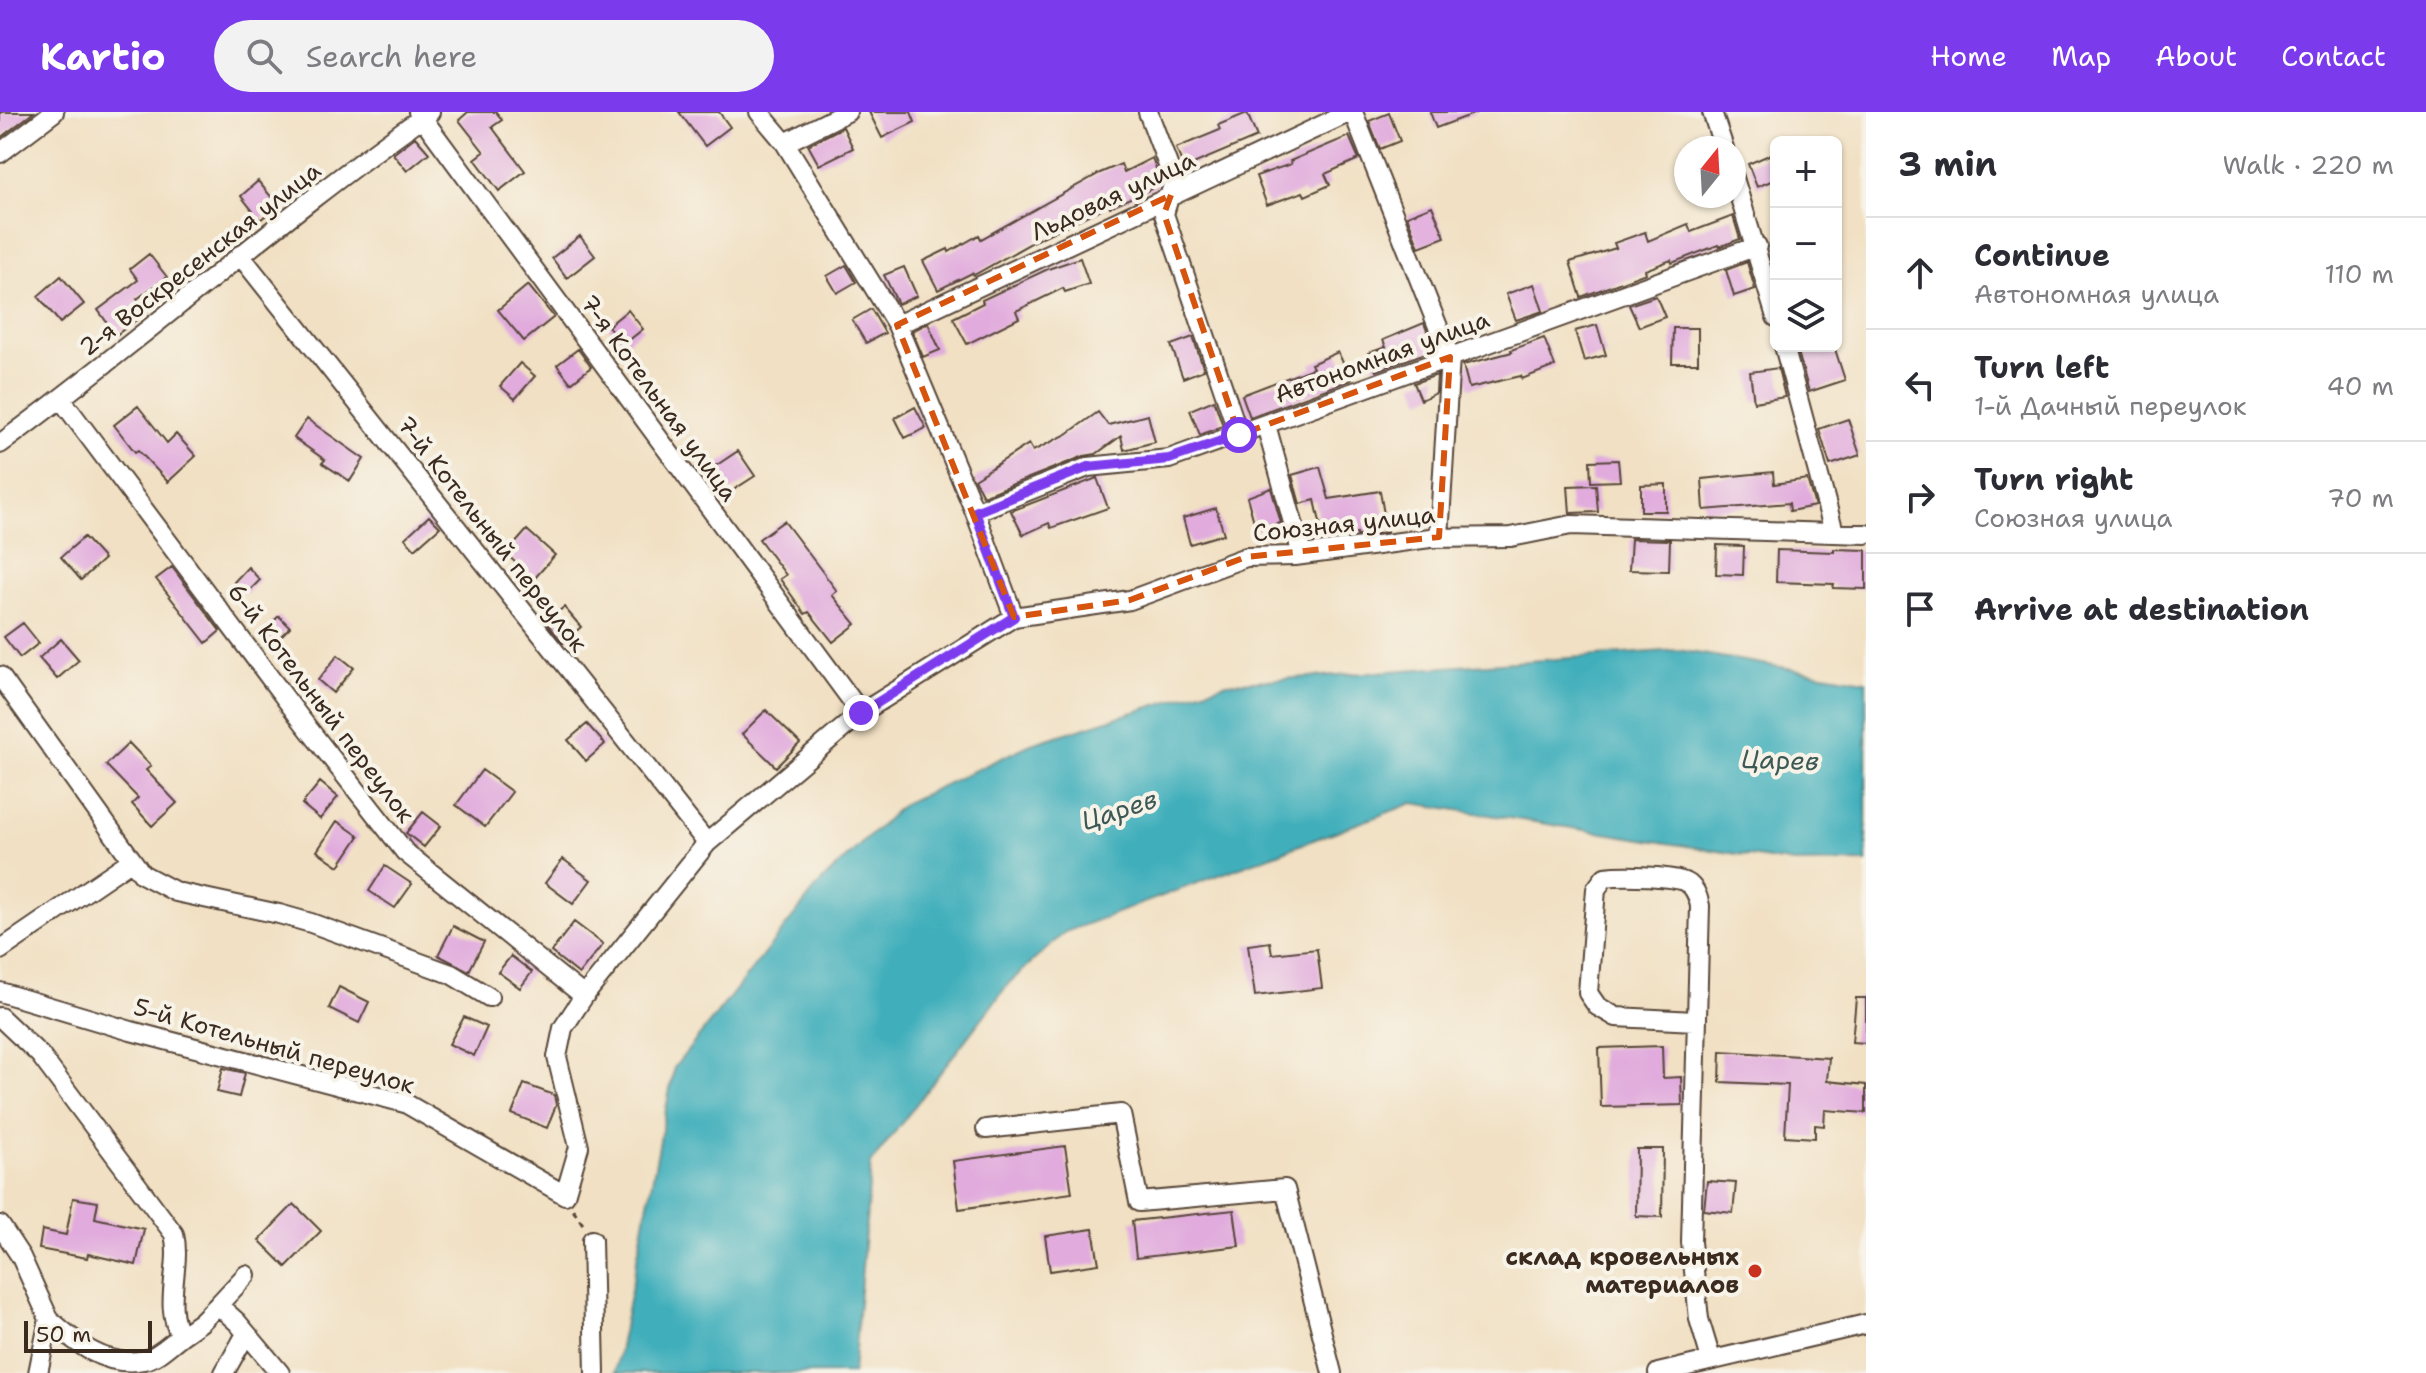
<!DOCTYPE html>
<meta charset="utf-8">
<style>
body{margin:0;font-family:"Shantell Sans",sans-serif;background:#f2f2f3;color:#2b2b33}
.controls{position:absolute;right:24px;top:24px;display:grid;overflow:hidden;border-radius:12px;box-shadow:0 2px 6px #0004}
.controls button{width:72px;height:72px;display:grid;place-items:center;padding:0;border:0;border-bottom:2px solid #e1e1e2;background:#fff;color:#2b2b33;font:40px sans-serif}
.compass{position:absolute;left:1674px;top:24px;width:72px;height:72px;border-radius:50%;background:#fff;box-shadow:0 2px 6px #0004;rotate:18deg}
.scale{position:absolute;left:24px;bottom:20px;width:128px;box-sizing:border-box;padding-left:8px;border:4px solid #3b2a1e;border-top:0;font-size:22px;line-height:28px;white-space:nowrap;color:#3b2a1e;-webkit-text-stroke:6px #f7f3e8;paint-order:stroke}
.stop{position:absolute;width:24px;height:24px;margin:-18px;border:6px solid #7c3aed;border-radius:50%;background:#fff}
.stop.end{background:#7c3aed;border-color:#fff;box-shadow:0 2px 8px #0008}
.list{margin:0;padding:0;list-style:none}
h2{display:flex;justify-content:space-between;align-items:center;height:104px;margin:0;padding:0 32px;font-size:34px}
h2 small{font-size:26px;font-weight:400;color:#7c7c81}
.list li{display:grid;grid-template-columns:52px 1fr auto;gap:24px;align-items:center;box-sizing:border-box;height:112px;padding:0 32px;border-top:2px solid #e1e1e2}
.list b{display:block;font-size:30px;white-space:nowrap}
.list p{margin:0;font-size:26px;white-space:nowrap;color:#7c7c81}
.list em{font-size:26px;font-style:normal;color:#7c7c81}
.icon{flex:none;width:44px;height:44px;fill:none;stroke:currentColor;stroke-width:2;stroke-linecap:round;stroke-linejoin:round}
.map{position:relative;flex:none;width:1866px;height:1261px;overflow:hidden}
header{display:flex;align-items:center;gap:48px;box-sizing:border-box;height:112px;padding:0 40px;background:#7c3aed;color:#fff}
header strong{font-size:38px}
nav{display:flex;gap:44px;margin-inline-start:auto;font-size:28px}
.search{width:560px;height:72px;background:#f2f2f3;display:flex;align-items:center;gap:20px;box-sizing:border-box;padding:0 28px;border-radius:44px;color:#7c7c81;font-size:30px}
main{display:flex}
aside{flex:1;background:#fff}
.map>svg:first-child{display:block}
.water{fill:#40afbb;stroke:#3e6c6c;stroke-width:2}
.building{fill:#e1acdd}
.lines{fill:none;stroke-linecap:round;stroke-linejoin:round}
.minor-casing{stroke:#564537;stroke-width:22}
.path{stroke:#564537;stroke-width:3;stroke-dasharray:6 6;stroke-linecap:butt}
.minor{stroke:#fff;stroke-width:18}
.route{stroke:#7c3aed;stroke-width:10}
.marked{fill:none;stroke:#d7540e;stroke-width:6;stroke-dasharray:16 10;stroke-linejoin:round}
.poi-dot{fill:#c8321e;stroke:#f7f3e8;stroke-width:3}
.labels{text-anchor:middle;stroke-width:8;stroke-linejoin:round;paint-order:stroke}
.street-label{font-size:24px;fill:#3b2a1e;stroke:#f7f3e8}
.poi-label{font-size:24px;font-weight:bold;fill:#3b2a1e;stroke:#f7f3e8;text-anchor:end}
.water-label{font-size:26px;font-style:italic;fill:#3d5955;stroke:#f7f3e8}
</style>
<header>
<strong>Kartio</strong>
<div class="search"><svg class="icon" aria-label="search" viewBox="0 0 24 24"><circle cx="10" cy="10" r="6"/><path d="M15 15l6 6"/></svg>Search here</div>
<nav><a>Home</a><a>Map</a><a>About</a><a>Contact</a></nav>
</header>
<main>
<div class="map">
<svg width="1866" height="1261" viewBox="0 0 1866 1261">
<rect width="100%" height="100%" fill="#f7f3e8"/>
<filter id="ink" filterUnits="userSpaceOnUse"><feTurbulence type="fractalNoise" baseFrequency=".0125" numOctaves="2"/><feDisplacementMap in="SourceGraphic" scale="16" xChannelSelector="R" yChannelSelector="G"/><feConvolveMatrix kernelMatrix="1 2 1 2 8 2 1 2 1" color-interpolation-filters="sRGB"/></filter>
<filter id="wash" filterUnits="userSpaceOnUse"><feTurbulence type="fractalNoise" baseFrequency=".006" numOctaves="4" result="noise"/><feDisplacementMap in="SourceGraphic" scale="32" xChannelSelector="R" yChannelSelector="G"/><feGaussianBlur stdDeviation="1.8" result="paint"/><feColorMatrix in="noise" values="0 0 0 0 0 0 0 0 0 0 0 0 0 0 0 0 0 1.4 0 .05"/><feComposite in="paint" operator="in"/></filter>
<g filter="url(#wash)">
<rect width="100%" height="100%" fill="#f1e0c3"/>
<!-- water -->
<path class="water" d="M1678 538 1866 569V750L1794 751 1413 691 1065 820 1009 871 871 1051 853 1261H615L674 956 821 770 903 692 1031 632 1227 571Z"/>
<g id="blocks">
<!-- building -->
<path class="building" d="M0 0H34L0 26Z
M468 0H496L502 8 492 15 525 59 499 79 475 47 484 40 459 8Z
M679 0H719L730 15 705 34Z
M869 0H911L915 10 882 26Z
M1430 0H1475L1476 1 1436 16Z
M1247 1 1257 25 1184 56 1176 36 1220 18 1218 13Z
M1389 1 1400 29 1380 37 1369 9Z
M843 15 853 36 819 53 808 33Z
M1349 24 1359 47 1325 62 1330 73 1305 84 1303 80 1267 93 1256 64 1291 52 1290 49Z
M415 25 429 41 407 59 393 42Z
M1776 40V67L1757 75 1748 52Z
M1152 46 1161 69 1160 73 1110 95 1109 93 1040 126 974 163 972 161 938 178 923 149 948 137 949 140 979 123 981 127 1100 61 1121 52 1124 60Z
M258 69 278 93 260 108 241 84Z
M1432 94 1445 125 1419 135 1407 104Z
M1733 104 1740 127 1719 135 1718 133 1672 151 1671 148 1645 158 1646 161 1581 185 1570 150 1616 136 1614 131 1645 120 1648 129 1688 112 1691 120Z
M580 124 595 144 567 166 552 146Z
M149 142 167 165 137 187 147 200 116 223 98 198 138 168 130 157Z
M1080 146 1089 172 1065 180 1063 176 1016 199 1019 206 967 232 953 206 983 191 982 188 1048 157Z
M1747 150 1755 177 1734 184 1726 158Z
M846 153 856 170 837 181 827 164Z
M904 155 917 184 898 192 884 163Z
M61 164 84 192 60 211 38 184Z
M1534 172 1543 199 1516 208 1506 182Z
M528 173 554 205 524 229 498 198Z
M1656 184 1665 205 1639 215 1629 193Z
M871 197 885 221 866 231 852 208Z
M628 198 643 217 623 233 608 214Z
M928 211 940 238 923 245 912 219Z
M1424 211 1434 238 1376 259 1368 241 1386 235 1383 228Z
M1597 213 1606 243 1584 249 1575 219Z
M1673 216H1698V251H1672Z
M1193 225 1204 258 1183 266 1171 233Z
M1544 226 1555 254 1522 267 1521 264 1469 276 1463 253 1512 240 1511 238Z
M1818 234H1834L1845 268 1809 280 1798 240Z
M578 237 591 255 571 271 557 253Z
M1338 240 1351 268 1250 305 1242 283 1313 256 1311 252Z
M520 251 535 264 515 287 500 274Z
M1778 256 1785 285 1754 290 1750 260Z
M1437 263 1436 281 1421 288 1414 271Z
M1214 288 1223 314 1200 323 1190 298Z
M138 294 167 331 176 322 196 344 168 370 138 338 135 340 114 313Z
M915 295 926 316 905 326 895 306Z
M1098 300 1108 313 1148 303 1155 330 1124 338 1121 324 1096 342 1084 344 983 384 974 367 1029 332 1033 339 1067 322Z
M307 307 364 347 350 369 322 351 325 348 294 326Z
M1848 307 1860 343 1830 353 1819 317Z
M738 339 755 364 730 380 714 355Z
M1618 348 1620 369 1591 370 1590 349Z
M1320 355 1329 387 1380 379 1387 420 1357 424V421L1324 428 1315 388 1300 392 1292 363Z
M1773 360 1774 372 1807 367 1815 394 1790 399 1789 391 1704 398 1702 367Z
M1097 366 1108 396 1051 416 1049 411 1023 423 1011 399Z
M1666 372V399H1641V373Z
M1596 373 1598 400 1570 401 1568 374Z
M1271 376 1281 411 1256 417 1247 385Z
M1216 396 1224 422 1190 432 1183 406Z
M429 404 440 415 415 437 405 426Z
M784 409 837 479 832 483 856 512 833 530 809 500 805 502 780 467 786 463 759 427Z
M527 418 555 443 534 467 506 442Z
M84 425 104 447 81 468 61 445Z
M1631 427 1670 428 1669 459 1629 458Z
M1717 433 1744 434 1743 463 1716 462Z
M1834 437 1866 438V477L1833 476 1834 472 1776 470 1777 438 1834 440Z
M172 455 220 519 206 531 156 467Z
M248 455 260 468 246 482 234 470Z
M564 495 581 515 563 531 546 510Z
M279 504 290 515 274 531 262 520Z
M23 511 39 531 20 546 4 525Z
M61 527 79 548 57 567 39 546Z
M338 543 354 556 333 581 318 568Z
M766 598 800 631 776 655 742 622Z
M587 612 605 632 586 649 568 628Z
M129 631 151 654 146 658 177 691 152 714 132 692 138 686 106 653Z
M482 658 512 680 485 715 456 693Z
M320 670 338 685 320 707 302 692Z
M423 700 441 714 424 735 406 721Z
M337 709 359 724 339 754 317 739Z
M563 747 591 768 573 792 545 771Z
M385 754 412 772 395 796 369 779Z
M574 810 603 832 579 862 551 840Z
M453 814 484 830 469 859 438 843Z
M1270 830 1272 842 1317 837 1322 876 1255 884 1248 833Z
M511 844 532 860 520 876 498 860Z
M339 875 369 890 359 911 329 896Z
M1856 886H1866V931L1852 930Z
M464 905 487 915 474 944 449 932Z
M1662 934 1663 966 1681 965 1682 993 1601 995 1599 936Z
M1721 939 1829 946 1827 969 1866 973V1001L1825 998 1824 1014 1815 1013V1026L1785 1024 1788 973 1720 970Z
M223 956 245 961 239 985 217 980Z
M524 972 554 983 556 993 547 1016 512 1002Z
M1065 1034 1072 1081 959 1097 953 1049Z
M1637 1037H1663L1662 1105 1636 1104Z
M1707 1069 1736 1071 1733 1101 1704 1098Z
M73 1086 98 1090 95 1106 144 1117 136 1153 88 1142 87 1146 39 1137 42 1118 66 1123Z
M294 1092 321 1119 286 1155 259 1128Z
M1234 1098 1239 1134 1136 1146 1132 1109Z
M1093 1117 1099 1152 1050 1159 1045 1124Z"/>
</g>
</g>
<g filter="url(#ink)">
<use href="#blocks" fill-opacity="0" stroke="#564537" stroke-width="2"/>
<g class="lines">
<!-- minor casing -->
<g class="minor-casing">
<path id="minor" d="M418 0 861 601
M759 0 785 31 897 213 975 400 1014 505
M1148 0 1174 69 1164 102 1239 323
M1353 0 1450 245 1439 425
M1712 0 1724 36
M785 31 847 0
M0 41 54 0
M1734 66 1776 205
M240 143 707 731
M897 213 1350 0
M1784 234 1834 420
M61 287 300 606 405 740 584 884
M1266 313 1302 443
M0 332C146 225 281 104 430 0
M975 400 1088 355 1169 347 1757 134
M0 564 142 762 176 780 279 802 311 811 451 862 489 885
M0 838 132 748
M0 880 131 919 405 991 565 1083 579 1035 557 945 563 916 584 884 707 731 861 601 1014 505 1130 488 1246 445 1295 444 1430 426 1511 425 1571 413 1866 422
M0 905 40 943 174 1122C182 1155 162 1193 181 1224 170 1232 158 1245 144 1248 105 1256 76 1231 49 1207
M1695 909 1616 905 1597 894 1588 881 1596 777 1605 765C1620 763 1677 763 1689 772 1696 778 1698 785 1700 794L1691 1130 1699 1207 1711 1247
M986 1017 1121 1002 1139 1090 1285 1077 1332 1261
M0 1113 21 1145 49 1207 38 1261
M592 1128 595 1261
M218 1193 246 1163
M181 1224 201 1210 218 1193 237 1210 280 1261
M224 1261 246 1222
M1658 1261 1866 1212"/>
</g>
<!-- path -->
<path class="path" d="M573 1097 584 1114"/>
<!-- minor -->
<use href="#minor" class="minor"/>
</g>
</g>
<g class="lines" filter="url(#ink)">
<!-- route -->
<path class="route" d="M861 601 1014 505 975 400 1088 355 1169 347 1239 323"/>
</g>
<!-- marked area -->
<path class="marked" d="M1171 83 1164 102 1239 323 1450 245 1439 425 1246 445 1130 488 1014 505 897 213Z"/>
<!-- markers -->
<circle class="poi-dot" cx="1755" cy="1159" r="8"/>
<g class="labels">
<!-- street labels -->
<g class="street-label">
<text transform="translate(1113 84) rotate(-25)" y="8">Льдовая улица</text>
<text transform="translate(200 147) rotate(-38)" y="8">2-я Воскресенская улица</text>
<text transform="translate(1382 245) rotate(-20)" y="8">Автономная улица</text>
<text transform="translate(659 286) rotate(54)" y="8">7-я Котельная улица</text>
<text transform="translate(1344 412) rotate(-6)" y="8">Союзная улица</text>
<text transform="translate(492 422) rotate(52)" y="8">7-й Котельный переулок</text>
<text transform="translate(321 591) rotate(53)" y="8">6-й Котельный переулок</text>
<text transform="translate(274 934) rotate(16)" y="8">5-й Котельный переулок</text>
</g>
<!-- poi labels -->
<g class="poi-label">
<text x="1739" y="1153">склад кровельных<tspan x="1739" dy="28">материалов</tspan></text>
</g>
<!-- water labels -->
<g class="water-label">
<text transform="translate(1780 648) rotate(2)" y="9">Царев</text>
<text transform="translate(1119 698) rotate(-18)" y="9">Царев</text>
</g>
</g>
</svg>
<div class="controls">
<button>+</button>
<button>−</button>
<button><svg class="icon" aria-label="layers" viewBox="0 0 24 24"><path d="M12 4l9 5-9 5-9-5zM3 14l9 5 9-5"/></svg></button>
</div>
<svg class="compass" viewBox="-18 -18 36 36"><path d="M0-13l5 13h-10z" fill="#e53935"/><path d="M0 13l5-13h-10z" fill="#7c7c81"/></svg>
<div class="scale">50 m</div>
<div class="stop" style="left:1239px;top:323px"></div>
<div class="stop end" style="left:861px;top:601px"></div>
</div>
<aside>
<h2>3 min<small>Walk · 220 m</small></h2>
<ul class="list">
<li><svg class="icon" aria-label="ahead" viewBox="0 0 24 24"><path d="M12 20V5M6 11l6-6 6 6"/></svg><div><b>Continue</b><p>Автономная улица</p></div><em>110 m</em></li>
<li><svg class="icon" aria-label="left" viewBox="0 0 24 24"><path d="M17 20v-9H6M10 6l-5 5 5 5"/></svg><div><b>Turn left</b><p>1-й Дачный переулок</p></div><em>40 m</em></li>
<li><svg class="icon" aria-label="right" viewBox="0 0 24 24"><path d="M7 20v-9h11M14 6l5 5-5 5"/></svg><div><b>Turn right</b><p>Союзная улица</p></div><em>70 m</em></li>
<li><svg class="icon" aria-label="arrive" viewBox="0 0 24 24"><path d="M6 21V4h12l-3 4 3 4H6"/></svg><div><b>Arrive at destination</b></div></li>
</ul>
</aside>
</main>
